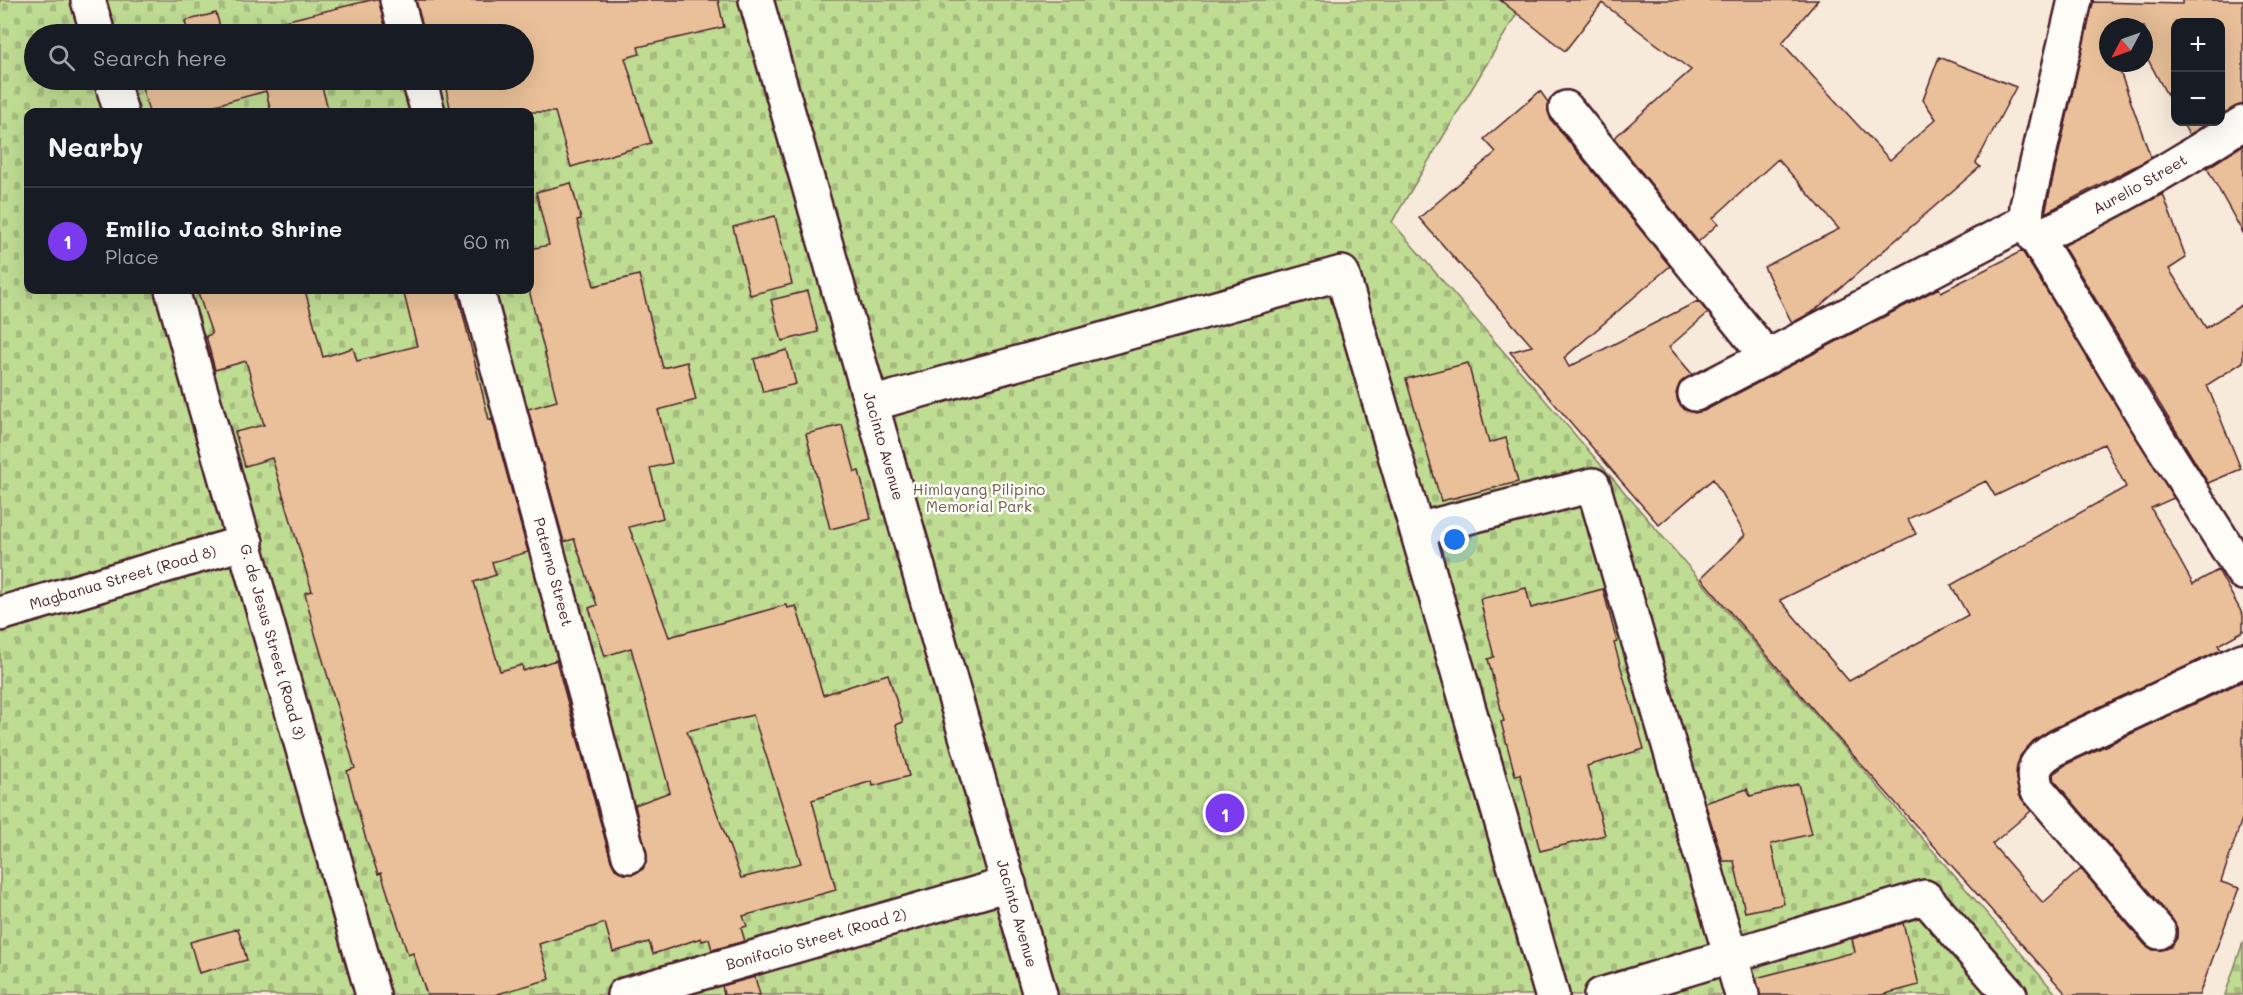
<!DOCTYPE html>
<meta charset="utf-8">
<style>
body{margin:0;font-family:Mali,sans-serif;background:#242831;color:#f1f3f6}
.controls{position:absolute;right:18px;top:18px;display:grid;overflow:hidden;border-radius:12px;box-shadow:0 6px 24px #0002}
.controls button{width:54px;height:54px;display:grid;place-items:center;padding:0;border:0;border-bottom:2px solid #363941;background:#171b24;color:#f1f3f6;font:30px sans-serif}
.compass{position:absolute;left:2099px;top:18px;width:54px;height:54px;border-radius:50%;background:#171b24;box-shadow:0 6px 24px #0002;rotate:229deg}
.you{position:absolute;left:1455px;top:540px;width:21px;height:21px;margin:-15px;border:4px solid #fff;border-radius:50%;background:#1a73e8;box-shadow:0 0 0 9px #1a73e833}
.badge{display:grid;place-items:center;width:39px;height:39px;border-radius:50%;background:#7c3aed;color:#fff;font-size:20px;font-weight:700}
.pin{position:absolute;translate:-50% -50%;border:3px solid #fff;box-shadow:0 2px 6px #0006}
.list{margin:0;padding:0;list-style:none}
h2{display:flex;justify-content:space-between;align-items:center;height:78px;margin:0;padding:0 24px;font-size:26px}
h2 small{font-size:20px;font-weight:400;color:#9ea1a6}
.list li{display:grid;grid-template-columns:39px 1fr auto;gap:18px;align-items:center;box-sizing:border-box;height:108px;padding:0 24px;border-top:2px solid #363941}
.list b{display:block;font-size:22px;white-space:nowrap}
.list p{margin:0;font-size:20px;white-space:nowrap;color:#9ea1a6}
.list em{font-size:20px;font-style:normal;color:#9ea1a6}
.icon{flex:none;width:33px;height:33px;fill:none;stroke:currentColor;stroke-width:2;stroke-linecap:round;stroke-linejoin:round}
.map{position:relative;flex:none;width:2243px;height:995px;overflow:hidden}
.search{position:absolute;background:#171b24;box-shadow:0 6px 24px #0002;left:24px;top:24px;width:510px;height:66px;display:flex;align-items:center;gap:15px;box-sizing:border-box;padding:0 21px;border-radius:33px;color:#9ea1a6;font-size:22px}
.panel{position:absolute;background:#171b24;box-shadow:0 6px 24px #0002;left:24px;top:108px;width:510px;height:186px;border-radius:12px}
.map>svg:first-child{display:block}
.cemetery{fill:url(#cemetery-stones);stroke:#847e5f;stroke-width:1.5;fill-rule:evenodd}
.building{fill:#e9c099;stroke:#4a1f2b;stroke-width:1.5;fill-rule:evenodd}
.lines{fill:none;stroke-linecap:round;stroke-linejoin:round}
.minor-casing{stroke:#4a1f2b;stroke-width:38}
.minor{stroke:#fdfcf7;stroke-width:33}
.labels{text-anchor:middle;stroke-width:5;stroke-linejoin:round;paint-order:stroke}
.street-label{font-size:15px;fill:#4a1f2b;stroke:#fdfcf7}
.park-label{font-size:15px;fill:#6d584a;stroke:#fdfcf7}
</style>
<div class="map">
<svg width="2243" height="995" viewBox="0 0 2243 995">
<defs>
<pattern id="cemetery-stones" width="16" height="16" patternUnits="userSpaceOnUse" patternTransform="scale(1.5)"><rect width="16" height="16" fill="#bfdc93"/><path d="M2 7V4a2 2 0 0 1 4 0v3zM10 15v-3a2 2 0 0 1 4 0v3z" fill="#a6bc7f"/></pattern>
</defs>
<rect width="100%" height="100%" fill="#f7eadb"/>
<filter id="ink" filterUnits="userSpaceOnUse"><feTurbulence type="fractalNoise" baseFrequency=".0167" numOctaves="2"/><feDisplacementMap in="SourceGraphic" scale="12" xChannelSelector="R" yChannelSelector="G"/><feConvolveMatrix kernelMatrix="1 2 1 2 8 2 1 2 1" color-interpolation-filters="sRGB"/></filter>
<g filter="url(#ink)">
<!-- cemetery -->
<path class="cemetery" d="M0 0H1525L1392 222 2057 995H0ZM34 34H524V80H34ZM28 112H530V290H28Z
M2243 942V995H2225Z"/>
<!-- building -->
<path class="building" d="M371 0H379L387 34H230Z
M416 0H718L724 27 638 47 640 54 625 58 651 143 571 167 555 112H451L444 80H524V34H424Z
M1500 0H1818L1782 43 1890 160 1936 119 1923 100 1939 57 2016 87 1976 163 1980 167 1814 311 1792 323 1764 267 1839 229 1778 159 1713 218 1718 224 1698 242 1614 138 1691 70 1602 3 1565 51Z
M2183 0H2243V104L2220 115V22H2175V110L2144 52V27H2108V63H2117L2151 158 2045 213 2093 2 2183 4Z
M216 13 222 34H188L185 21Z
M140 80H320L329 112H271L266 91 190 112H149Z
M1540 91 1548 102V111L1551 120 1670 266 1564 358 1569 367 1698 301 1708 313 1669 347 1692 374 1680 383 1676 393 1678 402 1685 410 1695 413 1704 411 1939 288 1941 292 2022 251 2174 498 2151 508 2193 584 2218 570 2243 615V631L2218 645 2221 650 2050 730 2033 741 2020 756 2016 776 2019 795 2031 811 1992 844 2043 903 2081 869 2145 945 2153 950H2162L2171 947 2177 938V928L2173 920 2054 780 2053 774 2067 764 2243 681V816L2221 882 2239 888 2199 995H2067L1836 736 1701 578 1745 535 1713 479 1659 525 1510 352 1532 346 1419 218 1496 152 1484 139ZM2104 444 2126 487 1951 585 1968 615 1849 681 1780 600 1916 534 1908 519 1986 481 1995 496Z
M2182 122H2210L2189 135Z
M2243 145V233L2207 168Z
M571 183 581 219 577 220 594 286 639 275 663 368 687 362 696 400 658 410 672 463 650 468 663 518 629 527 669 637 786 605 787 608 796 606 823 695 888 674 903 722 896 725 909 776 873 786 872 781 812 800 836 890 743 916 747 926 741 928 745 941 712 950 709 939 702 941 701 938 653 954 649 942 613 952 605 923 539 944 550 979 494 995H427L413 953 408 955 381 873 378 874 365 836 347 771 355 768 314 630 305 593 312 591 272 458 245 466 235 432 264 425 246 361 215 370 206 336 212 334 197 290H305L323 357 353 348 357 361 417 346 403 290H457L489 420 492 419 528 552 492 562 496 575 474 582 500 671 522 665 523 671 556 660 611 861 615 869 624 874H634L643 869 647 860 635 805 670 792 631 648 605 656 589 608 597 605 574 539 564 542 528 409 557 401 530 294V249L549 245 536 192ZM753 715 801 863 741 878 687 731Z
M2163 194 2186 258 2169 269 2206 328 2243 304V362L2207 385 2241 469 2208 483 2063 246Z
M775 216 792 284 750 295 733 227Z
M808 291 818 332 782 341 771 300Z
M787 350 796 384 763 392 754 359Z
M1468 363 1489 443 1506 438 1518 482 1441 501 1406 379Z
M842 425 855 472 859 471 871 519 830 529 806 434Z
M1526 588 1531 608 1603 589 1617 642 1614 643 1644 749 1587 766 1605 835 1540 851 1520 774 1515 775 1501 722 1504 721 1488 659 1494 657 1480 599Z
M1798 784 1811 834 1771 844 1784 904 1745 912 1734 861H1723L1705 803 1747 789 1750 796Z
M1903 923 1919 985 1881 995H1760L1756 978 1855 952 1852 939Z
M238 929 247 960 199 973 190 942Z
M755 977 760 995H724L722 986Z"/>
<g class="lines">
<!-- minor casing -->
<g class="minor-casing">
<g id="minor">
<path d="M88 0 98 34"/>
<path d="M397 0 406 34"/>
<path id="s1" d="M756 0 1040 995"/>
<path d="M2075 0 2027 206 2026 221 2143 415 2243 573"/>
<path d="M111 80 121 112"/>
<path d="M419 80 428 112"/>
<path d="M1566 108 1767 357 2026 221"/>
<path id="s2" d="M2035 238C2109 206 2175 166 2243 123"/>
<path id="s3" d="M172 290 373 995"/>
<path id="s4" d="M477 290 629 856"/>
<path d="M1695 394 1767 357"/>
<path d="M871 404 1342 273 1552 995"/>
<path d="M1417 530 1593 485 1742 995"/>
<path id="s5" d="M0 614 246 542"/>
<path d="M2159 932 2037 789C2029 767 2039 758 2058 747L2243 660"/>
<path id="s6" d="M624 995 1009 884"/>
<path d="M1601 995 1925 897 2010 995"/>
</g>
</g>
<!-- minor -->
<use href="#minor" class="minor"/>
</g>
</g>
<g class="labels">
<!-- street labels -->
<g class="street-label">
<text dy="5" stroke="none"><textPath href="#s2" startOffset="118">Aurelio Street</textPath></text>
<text dy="5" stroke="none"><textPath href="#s1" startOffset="464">Jacinto Avenue</textPath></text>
<text dy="5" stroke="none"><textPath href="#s4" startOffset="292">Paterno Street</textPath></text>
<text dy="5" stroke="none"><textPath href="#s5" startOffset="128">Magbanua Street (Road 8)</textPath></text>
<text dy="5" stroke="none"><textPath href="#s3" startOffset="366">G. de Jesus Street (Road 3)</textPath></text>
<text dy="5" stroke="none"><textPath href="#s1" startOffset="950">Jacinto Avenue</textPath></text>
<text dy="5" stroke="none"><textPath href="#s6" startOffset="200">Bonifacio Street (Road 2)</textPath></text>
</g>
<!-- park labels -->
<g class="park-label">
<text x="979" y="495">Himlayang Pilipino<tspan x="979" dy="17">Memorial Park</tspan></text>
</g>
</g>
</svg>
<div class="controls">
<button>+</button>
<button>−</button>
</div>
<svg class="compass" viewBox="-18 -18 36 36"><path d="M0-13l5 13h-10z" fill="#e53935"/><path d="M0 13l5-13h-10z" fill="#9ea1a6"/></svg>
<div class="you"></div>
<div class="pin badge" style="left:1225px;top:813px">1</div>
<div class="search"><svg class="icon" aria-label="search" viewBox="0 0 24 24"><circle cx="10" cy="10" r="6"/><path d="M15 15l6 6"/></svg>Search here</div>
<section class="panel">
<h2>Nearby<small></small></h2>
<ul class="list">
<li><span class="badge">1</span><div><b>Emilio Jacinto Shrine</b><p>Place</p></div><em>60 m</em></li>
</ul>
</section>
</div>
